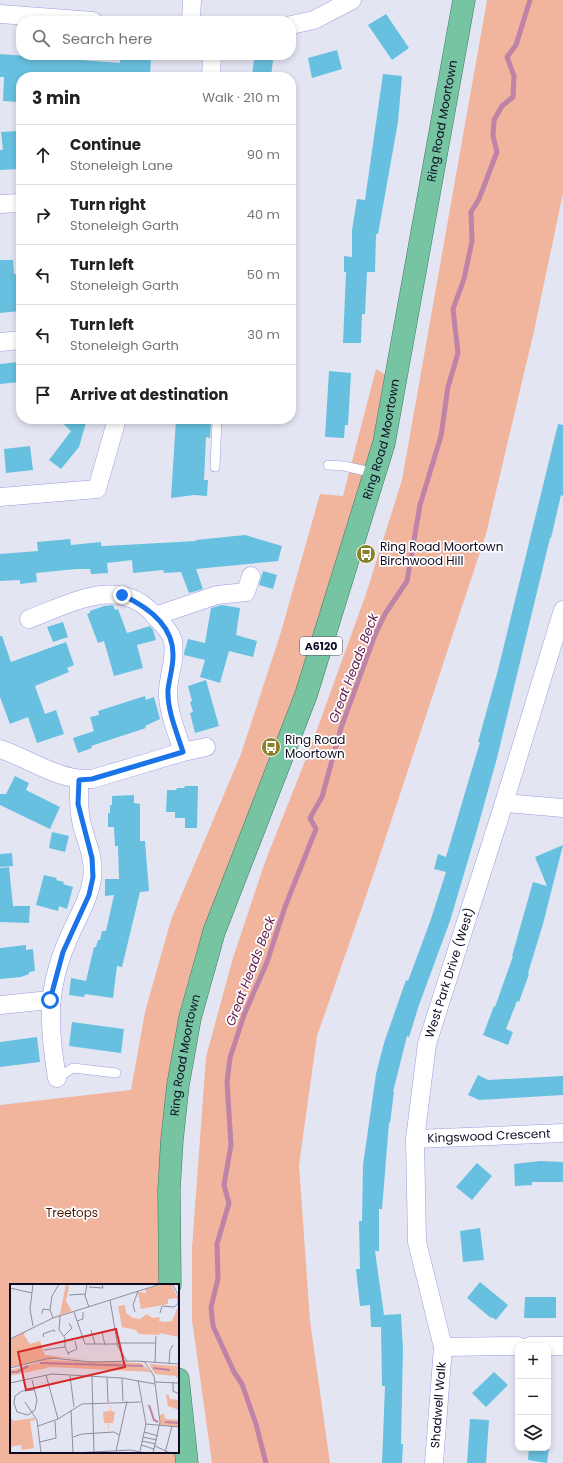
<!DOCTYPE html>
<meta charset="utf-8">
<style>
body{margin:0;font-family:Poppins,sans-serif;background:#f2f2f2;color:#222}
.controls{position:absolute;right:12px;bottom:12px;display:grid;overflow:hidden;border-radius:8px;box-shadow:0 2px 6px #0003}
.controls button{width:36px;height:36px;display:grid;place-items:center;padding:0;border:0;border-bottom:1px solid #e0e0e0;background:#fff;color:#222;font:20px sans-serif}
.stop{position:absolute;width:12px;height:12px;margin:-9px;border:3px solid #1a73e8;border-radius:50%;background:#fff}
.stop.end{background:#1a73e8;border-color:#fff;box-shadow:0 1px 4px #0008}
.list{margin:0;padding:0;list-style:none}
h2{display:flex;justify-content:space-between;align-items:center;height:52px;margin:0;padding:0 16px;font-size:17px}
h2 small{font-size:13px;font-weight:400;color:#767676}
.list li{display:grid;grid-template-columns:26px 1fr auto;gap:12px;align-items:center;box-sizing:border-box;height:60px;padding:0 16px;border-top:1px solid #e0e0e0}
.list b{display:block;font-size:15px;white-space:nowrap}
.list p{margin:0;font-size:13px;white-space:nowrap;color:#767676}
.list em{font-size:13px;font-style:normal;color:#767676}
.icon{flex:none;width:22px;height:22px;fill:none;stroke:currentColor;stroke-width:2;stroke-linecap:round;stroke-linejoin:round}
.map{position:relative;flex:none;width:563px;height:1463px;overflow:hidden}
.search{position:absolute;background:#fff;box-shadow:0 2px 6px #0003;left:16px;top:16px;width:280px;height:44px;display:flex;align-items:center;gap:10px;box-sizing:border-box;padding:0 14px;border-radius:16px;color:#767676;font-size:15px}
.panel{position:absolute;background:#fff;box-shadow:0 2px 6px #0003;left:16px;top:72px;width:280px;height:352px;border-radius:16px}
.map>svg:first-child{display:block}
.green{fill:#f1b49c}
.lines{fill:none;stroke-linecap:round;stroke-linejoin:round}
.stream{stroke:#be83a7;stroke-width:5}
.building{fill:#67c0df}
.service-casing{stroke:#9b9ddf;stroke-width:10}
.minor-casing{stroke:#9b9ddf;stroke-width:19}
.trunk-casing{stroke:#3b7966;stroke-width:23}
.service{stroke:#fff;stroke-width:9}
.minor{stroke:#fff;stroke-width:18}
.trunk{stroke:#77c4a2;stroke-width:22}
.route{stroke:#1a73e8;stroke-width:5}
.labels{text-anchor:middle;stroke-width:3.5;stroke-linejoin:round;paint-order:stroke}
.shield{fill:#fff;stroke:#545464;stroke-width:1}
.shield-label{font-size:11px;font-weight:bold;fill:#0b0a22}
.street-label{font-size:12px;fill:#0b0a22;stroke:#fff}
.poi-label{font-size:12px;fill:#0b0a22;stroke:#fff;text-anchor:start}
.park-label{font-size:12px;fill:#4f1700;stroke:#fff}
.water-label{font-size:13px;font-style:italic;fill:#672151;stroke:#fff}
.inset-river{fill:none;stroke:#be83a7;stroke-width:2}
.inset-road{fill:none;stroke:#8d8d9f;stroke-width:1}
.view{fill:#d62828;fill-opacity:0.15;stroke:#d62828;stroke-width:2}
.inset-edge{fill:none;stroke:#0b0a22;stroke-width:2}
</style>
<div class="map">
<svg width="563" height="1463" viewBox="0 0 563 1463">
<rect width="100%" height="100%" fill="#e4e5f3"/>
<!-- green -->
<path class="green" d="M487 0H563V193L534 331 486 534 374 873 317 1036 299 1165 310 1321 330 1463H212L192 1320V1248L206 1057 233 958 265 862 311 746 366 594 402 480Z
M376 369 386 375 376 430 357 500 291 711 224 876 196 961 160 1285H11V1452H177L178 1463H0V1105L131 1090 145 1012 171 920 241 754 281 632 320 494 343 496Z"/>
<g class="lines">
<!-- stream -->
<path class="stream" d="M266 1463 256 1424 242 1384 234 1372 213 1326 211 1307 218 1279 217 1244 229 1203 224 1185 231 1145 227 1082 230 1058 244 1015 267 962 285 907 316 829 310 818 322 797 341 728 375 635 385 614 407 581 420 505 441 436 448 387 458 353 453 309 464 279 472 241 471 212 479 199 497 152 493 136 494 120 502 106 513 97 514 76 507 57 516 45 530 0"/>
</g>
<!-- building -->
<path class="building" d="M386 14 409 48 392 60 368 25Z
M337 50 342 69 312 78 308 58Z
M0 54 120 63V55L151 57 150 77H21L18 102 3 101 4 77H0Z
M254 58 273 60 271 77H252Z
M383 74 402 76 398 122 378 234H376L375 272H367L365 314H362L361 343H343L346 272H344V256L352 257V230L357 199 365 200Z
M17 131 19 153H21V169L0 170V150H3L1 132Z
M0 260H13L14 274H21V311L0 313Z
M19 362 20 382 0 384V364Z
M329 371 351 373 348 425H345L344 438 325 437Z
M58 419H87L79 447 61 469 49 460 71 431Z
M176 419H199L198 421 211 422 210 438 206 437 205 459 204 480H208L207 496 194 495 171 498Z
M558 424 563 425V496L561 495 551 538H550L497 758 477 830 450 921 419 1005 409 1037 407 1036 393 1092H394L390 1123H389L382 1209H379V1251H375L384 1315 401 1314 403 1349 401 1444H403L402 1463H382L385 1386H382L381 1327H371L370 1305 360 1306 356 1269H360L359 1221H362L363 1165 376 1074 384 1043 406 980 408 981 431 919 446 872 434 869 438 854 446 857 480 742H478L498 670Z
M30 446 33 470 6 473 4 449Z
M245 535 282 546 278 561 196 569 203 589 189 593 181 572 164 573 163 570 133 573 132 560 107 563 108 573 91 574 90 569H76L36 573 37 582 20 584V580L0 581V554L38 551 37 542 70 539 71 545 101 542V546H105L196 541V540Z
M263 571 277 575 273 589 259 585Z
M113 605 115 610 118 609 127 633 150 626 153 630 156 640 137 645 143 668 114 676 104 641 98 643 87 614 90 613V611L104 606Z
M222 605 240 608 236 635 257 641 253 657 229 651 220 683 200 677 205 660 184 655V653L188 639 205 643 211 608Z
M63 622 68 637 53 642 47 627Z
M0 636H2L11 662 66 642 74 665 67 668 69 672 35 686 45 714 56 710 64 734 37 743 28 717 10 724 0 697Z
M206 680 219 726 195 733 190 713 193 712 190 702 192 701 188 686Z
M145 696 146 700 154 697 160 719 145 726 146 728 91 746 92 748 78 753 73 738 94 731 90 717 99 715 98 711Z
M15 776 29 783 26 790 60 807 50 829 0 805V794H6Z
M185 786H198L197 828H185V818H175V812H166L167 790H176L177 788H184Z
M134 795V803L140 804V841H145L149 891 140 892 122 967 117 966 113 998 85 994 84 997 69 995 71 978 86 981 94 947H96L98 940H100L102 931H106L114 895 105 896V879H119L118 846H115L114 827H108V813H110V805H112V796Z
M52 832 69 836 65 852 49 848Z
M563 845 543 924 528 973 529 974 519 1002 517 1001 506 1029 513 1032 508 1045 483 1035 494 1006 495 1007 513 956H512L533 882 547 886 535 857Z
M12 853 13 866 0 867V854Z
M9 867 13 906H30L29 923 0 922V868Z
M44 875 57 878 56 880 64 882 63 884 73 887 67 909 59 906 58 911 36 905Z
M26 945V950L33 949 35 971 29 972V974L21 977 0 979V948Z
M72 1022 124 1029 121 1053 69 1046Z
M37 1037 40 1062 0 1067V1042Z
M478 1075 488 1080 563 1076V1095L479 1100 468 1095Z
M540 1161 563 1162V1182H532V1185L515 1186 514 1164Z
M477 1163 492 1176 472 1200 456 1187Z
M480 1228 484 1260 463 1262 460 1231Z
M480 1282 508 1305 496 1320 492 1317 491 1318 467 1298Z
M525 1297H556V1318H524Z
M494 1372 508 1385 486 1407 472 1393Z
M470 1419 489 1420 486 1463H467Z
M529 1448H549L547 1463 528 1460Z"/>
<g class="lines">
<!-- service casing -->
<g class="service-casing">
<path id="service" d="M328 465 344 466 375 473
M215 467 217 419
M57 1078 73 1068 116 1073"/>
</g>
<!-- minor casing -->
<g class="minor-casing">
<g id="minor">
<path d="M0 14 93 21"/>
<path d="M191 21 192 0"/>
<path d="M291 25 314 20 352 0"/>
<path d="M211 77 212 55"/>
<path d="M0 204 21 203"/>
<path d="M0 342 21 340"/>
<path d="M0 497 97 489 117 419"/>
<path d="M155 616 217 595 246 592 251 576"/>
<path d="M29 619C70 604 120 574 155 616 161 623 171 632 173 641 176 658 169 674 168 690 167 710 177 733 183 752"/>
<path d="M0 749C31 759 58 781 92 779L183 752 206 747"/>
<path d="M504 803 563 808"/>
<path d="M0 1005 50 1000"/>
<path d="M57 1078C48 1023 46 987 70 935 78 916 89 900 92 879 95 860 87 843 82 825 78 810 79 795 79 780"/>
<path id="s1" d="M415 1139 563 1133"/>
<path d="M530 1346H563"/>
<path d="M443 1347 518 1346"/>
<path id="s2" d="M434 1463 443 1347 417 1242 415 1139 427 1044 504 803 563 610"/>
</g>
</g>
<!-- trunk casing -->
<g class="trunk-casing">
<g id="trunk">
<path id="s3" d="M170 1285 169 1190 172 1140 178 1085 190 1018 214 932 306 695 384 443 464 0"/>
<path d="M178 1379 187 1463"/>
</g>
</g>
<!-- service -->
<use href="#service" class="service"/>
<!-- minor -->
<use href="#minor" class="minor"/>
<!-- trunk -->
<use href="#trunk" class="trunk"/>
</g>
<g class="lines">
<!-- route -->
<path class="route" d="M50 1000 63 952 89 895 93 877 92 858 78 804 79 780 92 779 183 752C177 733 167 710 168 690 169 679 173 668 173 656 174 626 148 607 122 595"/>
</g>
<!-- icons -->
<defs>
<g id="bus-disc" transform="scale(1)"><circle r="9.5" fill="#8a8027" stroke="#fff"/><path d="M-5-6H5V4H4V6H2V4H-2V6H-4V4H-5ZM-3.5-4V0h7V-4ZM-3.5 1.2v1.5H-2V1.2ZM2 1.2v1.5H3.5V1.2Z" fill="#fff"/></g>
</defs>
<g fill-rule="evenodd">
<use href="#bus-disc" x="366" y="554"/>
<use href="#bus-disc" x="271" y="747"/>
</g>
<g class="labels">
<!-- shield labels -->
<rect class="shield" x="300" y="637" width="42" height="18" rx="3"/>
<g class="shield-label">
<text x="321" y="650">A6120</text>
</g>
<!-- street labels -->
<g class="street-label">
<text dy="4" stroke="none"><textPath href="#s3" startOffset="1203">Ring Road Moortown</textPath></text>
<text dy="4" stroke="none"><textPath href="#s3" startOffset="879">Ring Road Moortown</textPath></text>
<text dy="4" stroke="none"><textPath href="#s2" startOffset="498">West Park Drive (West)</textPath></text>
<text dy="4" stroke="none"><textPath href="#s3" startOffset="231">Ring Road Moortown</textPath></text>
<text dy="4" stroke="none"><textPath href="#s1" startOffset="74">Kingswood Crescent</textPath></text>
<text dy="4" stroke="none"><textPath href="#s2" startOffset="58">Shadwell Walk</textPath></text>
</g>
<!-- poi labels -->
<g class="poi-label">
<text x="380" y="551">Ring Road Moortown<tspan x="380" dy="14">Birchwood Hill</tspan></text>
<text x="285" y="744">Ring Road<tspan x="285" dy="14">Moortown</tspan></text>
</g>
<!-- park labels -->
<g class="park-label">
<text x="72" y="1217">Treetops</text>
</g>
<!-- water labels -->
<g class="water-label">
<text transform="translate(353 668) rotate(-69)" y="5">Great Heads Beck</text>
<text transform="translate(250 971) rotate(-69)" y="5">Great Heads Beck</text>
</g>
</g>
<!-- overview -->
<g transform="translate(10 1284)">
<rect width="169" height="169" fill="#e4e5f3"/>
<path d="M56 0 59 2 56 17 62 27 44 33 50 30ZM155 0H161L168 14 158 15V20L131 25 128 8 136 9V5ZM169 20V53L150 49 149 51 129 50 126 46 112 43 108 22 115 21 116 29 123 34 130 35 137 30 143 34 150 33 149 37 155 38 162 37ZM15 47 14 51 20 60 30 57 35 71 78 76 51 74 0 83V56ZM38 76 131 79 141 88 41 83 0 92V86ZM139 80 169 82V98L166 92 145 90ZM158 110 160 115 169 116V126L158 122 156 111ZM100 119 101 127 105 128 103 139H99V148L98 139H94L93 128 100 127ZM154 130 155 135 169 136V143L150 141V131ZM0 134 4 137 24 134 25 136 20 137 24 164 12 166 11 161 0 163Z" fill="#f1b49c"/>
<path class="inset-river" d="M30 79 133 82M143 84 160 86M0 88H7L18 82M139 121 144 136 148 138M155 138 169 139"/>
<path class="inset-road" d="M77 0 75 12 79 23M79 3 93 4 92 0M0 4 22 9M59 11 75 10M100 16 108 63 117 77M64 28 75 60H107M125 28 123 21 128 7M150 29 152 22 164 23 168 20V10L162 0M32 30 33 25 40 26M50 32 49 46 55 54V63L59 71M43 34 40 26 42 12 49 0M67 37 73 35V28M23 42 20 25 23 0M81 46 85 60M92 48 95 61M54 52 62 44 59 39M34 53 33 50 44 46 45 48M0 55 43 34 151 0M107 59H146M34 66 55 63M58 69 67 65 65 57M134 77 144 92 150 138 143 169M145 78 146 52M159 80 160 66 163 61M0 84 40 74 82 78 126 77 169 80M36 91 48 135M60 92 64 123M82 93 84 169M97 94 98 118M112 94 113 117M22 96 27 116 25 126 18 131 7 128 4 119 5 112 12 107 24 106M128 96 136 140 130 167M145 98 169 99M0 99 42 90 112 94 145 100M163 99V107L169 110M15 118 27 136 31 169M61 126 63 169M136 140 169 143M28 142 48 135 72 120 131 118M134 148 148 152M63 153 72 150 104 148 109 151M133 153 147 156M132 157 146 160M30 158 46 154 45 137M131 161 144 165M145 162 160 169M106 167 117 117M64 169 120 166 136 169M155 169 162 142"/>
<path class="view" d="M106 45 115 83 16 106 8 68Z"/>
<rect width="169" height="169" class="inset-edge"/>
</g>
</svg>
<div class="controls">
<button>+</button>
<button>−</button>
<button><svg class="icon" aria-label="layers" viewBox="0 0 24 24"><path d="M12 4l9 5-9 5-9-5zM3 14l9 5 9-5"/></svg></button>
</div>
<div class="stop" style="left:50px;top:1000px"></div>
<div class="stop end" style="left:122px;top:595px"></div>
<div class="search"><svg class="icon" aria-label="search" viewBox="0 0 24 24"><circle cx="10" cy="10" r="6"/><path d="M15 15l6 6"/></svg>Search here</div>
<section class="panel">
<h2>3 min<small>Walk · 210 m</small></h2>
<ul class="list">
<li><svg class="icon" aria-label="ahead" viewBox="0 0 24 24"><path d="M12 20V5M6 11l6-6 6 6"/></svg><div><b>Continue</b><p>Stoneleigh Lane</p></div><em>90 m</em></li>
<li><svg class="icon" aria-label="right" viewBox="0 0 24 24"><path d="M7 20v-9h11M14 6l5 5-5 5"/></svg><div><b>Turn right</b><p>Stoneleigh Garth</p></div><em>40 m</em></li>
<li><svg class="icon" aria-label="left" viewBox="0 0 24 24"><path d="M17 20v-9H6M10 6l-5 5 5 5"/></svg><div><b>Turn left</b><p>Stoneleigh Garth</p></div><em>50 m</em></li>
<li><svg class="icon" aria-label="left" viewBox="0 0 24 24"><path d="M17 20v-9H6M10 6l-5 5 5 5"/></svg><div><b>Turn left</b><p>Stoneleigh Garth</p></div><em>30 m</em></li>
<li><svg class="icon" aria-label="arrive" viewBox="0 0 24 24"><path d="M6 21V4h12l-3 4 3 4H6"/></svg><div><b>Arrive at destination</b></div></li>
</ul>
</section>
</div>
